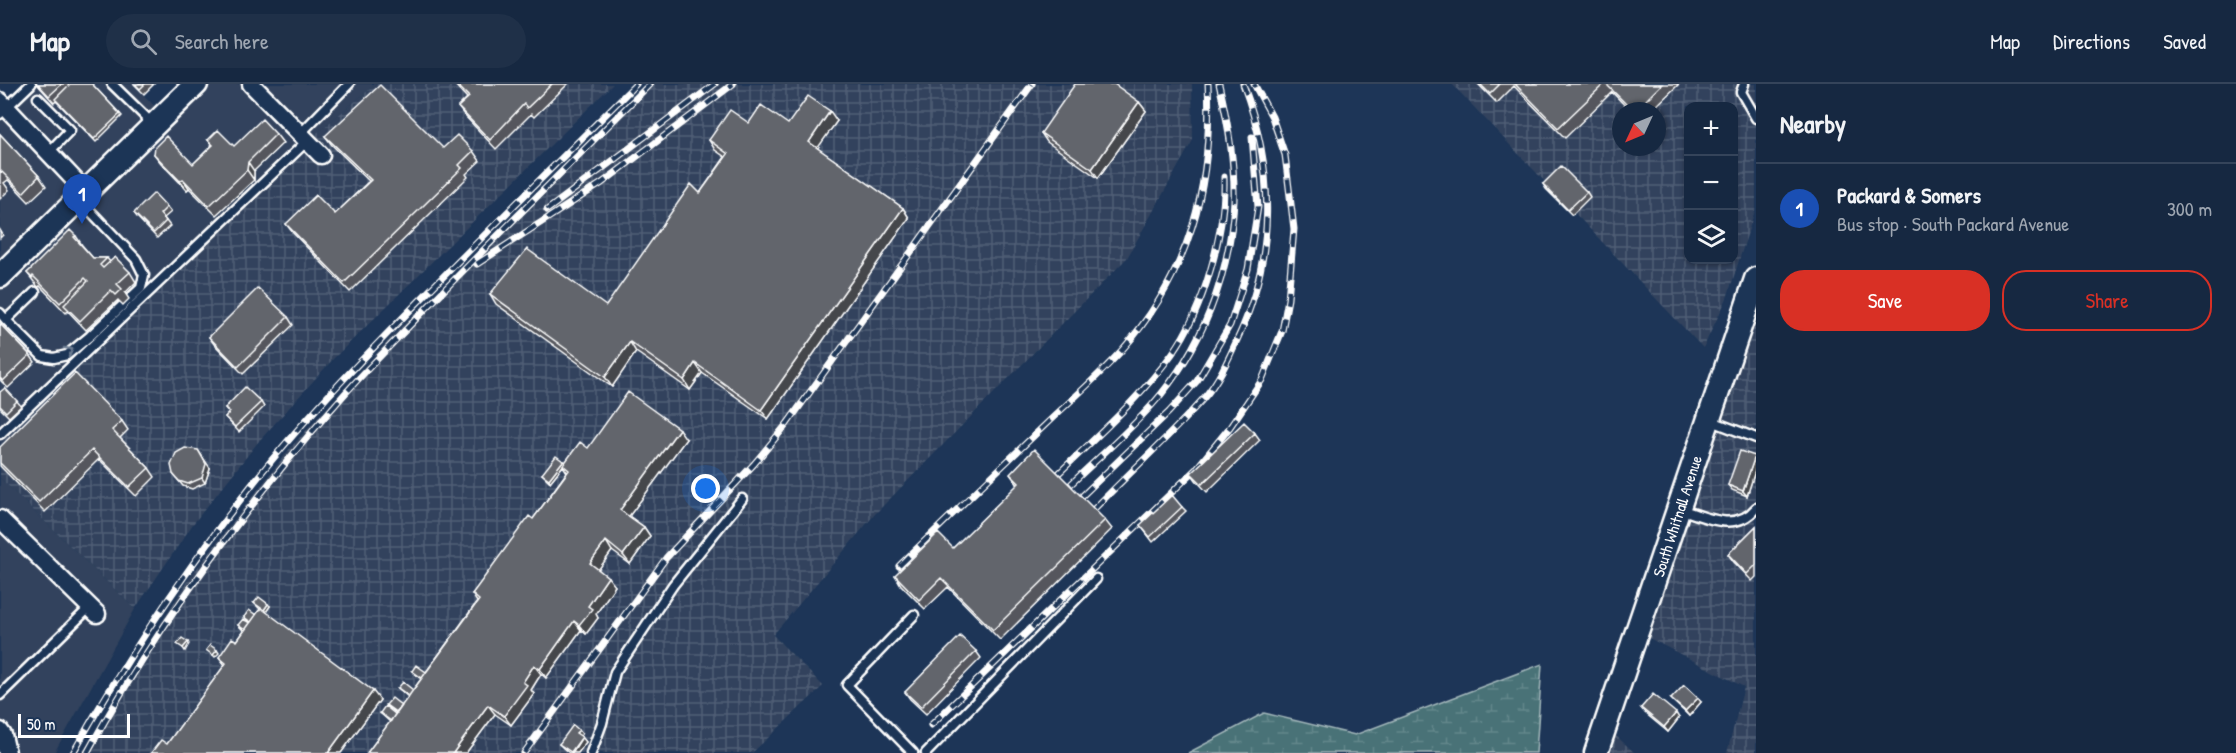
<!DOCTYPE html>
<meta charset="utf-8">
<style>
body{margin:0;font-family:"Patrick Hand",sans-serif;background:#1f3048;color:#f1f3f6}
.controls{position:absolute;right:18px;top:18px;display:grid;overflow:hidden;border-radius:12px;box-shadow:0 2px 4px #0004}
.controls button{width:54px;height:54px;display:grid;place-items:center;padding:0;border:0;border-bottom:2px solid #35445a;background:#162841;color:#f1f3f6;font:30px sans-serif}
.compass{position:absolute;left:1612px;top:18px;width:54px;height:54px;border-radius:50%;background:#162841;box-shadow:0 2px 4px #0004;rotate:226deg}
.scale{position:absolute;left:18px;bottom:15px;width:112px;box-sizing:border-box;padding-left:6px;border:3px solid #fff;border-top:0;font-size:16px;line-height:21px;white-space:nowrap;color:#fff;-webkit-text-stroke:4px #1d3557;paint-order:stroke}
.you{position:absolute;left:706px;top:405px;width:21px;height:21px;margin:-15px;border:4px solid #fff;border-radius:50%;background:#1a73e8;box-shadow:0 0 0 9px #1a73e833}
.badge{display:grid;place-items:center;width:39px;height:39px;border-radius:50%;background:#d93025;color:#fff;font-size:20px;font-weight:700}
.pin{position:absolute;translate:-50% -50px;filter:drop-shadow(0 2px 3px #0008)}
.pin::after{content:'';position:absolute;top:32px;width:21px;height:18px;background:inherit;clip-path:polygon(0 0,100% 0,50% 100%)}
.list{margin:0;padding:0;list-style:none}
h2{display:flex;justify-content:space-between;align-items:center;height:78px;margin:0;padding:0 24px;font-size:26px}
h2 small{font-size:20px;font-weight:400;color:#9ea6b1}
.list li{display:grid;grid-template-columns:39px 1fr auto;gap:18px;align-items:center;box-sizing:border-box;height:90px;padding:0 24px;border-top:2px solid #35445a}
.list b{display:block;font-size:22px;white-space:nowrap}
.list p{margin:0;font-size:20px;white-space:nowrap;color:#9ea6b1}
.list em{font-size:20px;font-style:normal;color:#9ea6b1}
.actions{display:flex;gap:12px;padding:18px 24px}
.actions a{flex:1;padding:14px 0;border:2px solid #d93025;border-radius:24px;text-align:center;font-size:21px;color:#d93025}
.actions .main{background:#d93025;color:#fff}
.icon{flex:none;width:33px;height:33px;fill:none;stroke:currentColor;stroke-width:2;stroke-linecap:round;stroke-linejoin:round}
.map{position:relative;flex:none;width:1756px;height:669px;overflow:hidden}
header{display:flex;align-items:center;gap:36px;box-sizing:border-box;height:84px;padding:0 30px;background:#162841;border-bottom:2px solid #35445a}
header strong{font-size:28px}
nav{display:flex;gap:33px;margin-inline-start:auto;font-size:21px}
.search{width:420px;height:54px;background:#1f3048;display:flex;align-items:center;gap:15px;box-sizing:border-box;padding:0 21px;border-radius:33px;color:#9ea6b1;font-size:22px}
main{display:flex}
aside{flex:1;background:#162841}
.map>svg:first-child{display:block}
.built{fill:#32435d}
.industrial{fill:url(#industrial-grid);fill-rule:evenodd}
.wetland{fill:url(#wetland-marsh);stroke:#a4b8bb;stroke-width:1.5}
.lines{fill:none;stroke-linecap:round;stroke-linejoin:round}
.lane-casing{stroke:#fff;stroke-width:13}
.street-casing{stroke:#fff;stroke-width:21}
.secondary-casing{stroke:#fff;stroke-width:27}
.lane{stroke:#1d3557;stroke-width:8}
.street{stroke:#1d3557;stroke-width:16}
.secondary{stroke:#1d3557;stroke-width:22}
.rail-casing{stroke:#fff;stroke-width:7}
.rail{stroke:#1d3557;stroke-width:4.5;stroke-dasharray:14;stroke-linecap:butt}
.wall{fill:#54575d;stroke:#fff;stroke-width:1.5}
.shaded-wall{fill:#45474c;stroke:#fff;stroke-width:1.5}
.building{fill:#62656c;stroke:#fff;stroke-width:1.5}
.oneway{stroke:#6c7c92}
.labels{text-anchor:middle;stroke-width:5;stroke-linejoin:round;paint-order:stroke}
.street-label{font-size:16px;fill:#fff;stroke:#1d3557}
</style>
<header>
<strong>Map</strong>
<div class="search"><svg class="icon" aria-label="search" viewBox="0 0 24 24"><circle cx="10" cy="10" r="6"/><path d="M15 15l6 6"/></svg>Search here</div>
<nav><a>Map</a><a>Directions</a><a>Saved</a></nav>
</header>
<main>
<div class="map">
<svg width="1756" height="669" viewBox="0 0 1756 669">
<defs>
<pattern id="industrial-grid" width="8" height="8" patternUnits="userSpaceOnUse" patternTransform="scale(1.5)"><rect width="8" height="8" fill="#32435d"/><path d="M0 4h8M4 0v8" fill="none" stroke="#515f75"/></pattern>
<pattern id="wetland-marsh" width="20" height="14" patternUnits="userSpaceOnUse" patternTransform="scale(1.5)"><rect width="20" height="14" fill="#487277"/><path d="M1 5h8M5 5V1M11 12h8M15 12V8" fill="none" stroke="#63878b"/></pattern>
</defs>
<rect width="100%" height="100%" fill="#1d3557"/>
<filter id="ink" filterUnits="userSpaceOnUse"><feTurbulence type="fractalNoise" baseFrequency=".0167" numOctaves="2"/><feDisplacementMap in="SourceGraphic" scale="12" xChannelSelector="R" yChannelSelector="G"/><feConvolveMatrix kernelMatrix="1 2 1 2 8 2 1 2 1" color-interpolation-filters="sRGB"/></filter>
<g filter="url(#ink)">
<!-- built -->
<path class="built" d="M31 0H133L164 32 191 0H376L307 57 0 350V30Z
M0 394 135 525 54 669H0Z"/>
<!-- industrial -->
<path class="industrial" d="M376 0H613L334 274 259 357 193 440 135 525 0 394V350L307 57Z
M651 0H1192L1193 56 1127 174 875 430 773 551 823 602 752 669H82L187 497 291 363 399 245Z
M1452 0H1756V123L1727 214 1703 264ZM1688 22H1734V176H1688ZM1621 27H1657V63H1621Z
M1756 228V669H1727L1744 603 1647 553Z
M1614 650 1635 669H1607Z"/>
<!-- wetland -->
<path class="wetland" d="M1542 580 1536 669H1188L1264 629 1355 651Z"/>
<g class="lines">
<!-- lane casing -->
<g class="lane-casing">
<path id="lane" d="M112 0 154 41
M1744 0 1741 8 1756 34
M38 14 70 46 49 68
M0 30 31 0
M300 50 349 0
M0 229 6 236 35 208
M6 236 42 272 54 274 67 271 90 252 141 204 144 191 136 175 79 115
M1709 336 1756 354
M0 350 307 57
M1680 425C1705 433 1736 449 1756 424
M0 611 90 523
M591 669 602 639 615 588 673 501 742 415
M913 669 847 601 914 531
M926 669 1096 495"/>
</g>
<!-- street casing -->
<g class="street-casing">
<path id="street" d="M251 0 321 71
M0 17 86 108
M0 435 97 530
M0 647 3 651 7 669"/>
</g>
<!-- secondary casing -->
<g class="secondary-casing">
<path id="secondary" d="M0 192 196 0
M1596 669 1756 195"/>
</g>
<!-- lane -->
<use href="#lane" class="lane"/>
<!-- street -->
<use href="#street" class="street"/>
<!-- secondary -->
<use href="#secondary" class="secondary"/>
<!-- rail casing -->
<g class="rail-casing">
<path id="rail" d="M547 126 715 0
M477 180 602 99 733 0
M1059 389C1098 351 1140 314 1172 270 1204 226 1226 146 1224 93
M1071 400C1098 374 1127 349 1152 321 1202 265 1230 192 1234 117 1235 78 1228 38 1219 0
M1082 412 1169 328 1197 297 1230 241 1248 185 1258 123 1252 53
M1094 425C1130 388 1169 353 1203 315 1218 298 1228 276 1237 256 1276 173 1275 85 1243 0
M899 482C947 435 995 389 1044 342 1070 317 1098 293 1122 266 1190 189 1213 101 1208 0
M931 641 1196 385 1230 343 1262 296 1282 247 1288 215 1294 145 1285 71 1272 33 1254 0
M73 669C126 574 187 484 254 398 307 331 368 269 428 208 497 138 567 69 636 0
M87 669C157 541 245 423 342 313 366 286 392 260 417 234 493 155 572 78 650 0
M524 669 666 474 754 380 787 340 1032 0"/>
</g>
<!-- rail -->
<use href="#rail" class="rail"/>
</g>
<!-- wall -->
<path class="wall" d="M37 0H92L122 32 96 58 56 17 54 19Z
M134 0H154L144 10Z
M454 0H568L534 33 531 30 496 65 465 32 458 23 467 14Z
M1478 0H1679L1651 27H1630L1612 8 1565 54 1514 2 1497 19Z
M1139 18 1146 27 1098 94 1047 58 1041 49Z
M837 37 817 64 903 124 909 134 768 335 702 289 690 306 636 268 612 303 496 220 490 210 606 222 700 109 725 73 715 66 709 56 749 39 788 40Z
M0 50 39 92 46 102 29 118 8 96 4 99 9 106 0 115Z
M276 50 283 59 254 87V96L216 131 189 104 187 106 161 79 154 70 193 80 212 61 208 56 234 62Z
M325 52 473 67 480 77 466 90 468 93 350 208 293 149 286 140 335 130 369 97 332 61Z
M1543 100 1587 108 1590 113 1572 131 1546 105Z
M167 123 171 128 164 134 170 142 157 154 137 133 134 129Z
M0 146 3 151 0 154Z
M76 152 82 161 93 174H107L110 178 130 188 136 198 125 209 129 215 123 221 118 216 86 246 68 227 66 229 40 202 38 203 27 189Z
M288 233 293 241 243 290 214 260 209 253Z
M0 240 30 271 35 278 8 304 0 296Z
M0 308 17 317 21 322 9 333 0 324Z
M261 318 264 323 239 348 225 333 229 329 225 324Z
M122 337 128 346 120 354 149 384 155 393 136 412 99 375 45 428 0 382V363Z
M1255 349 1260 356 1207 408 1196 396 1191 389Z
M686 355 629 432 644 443 650 452 630 480 612 467 598 486 615 502 596 530 598 534 586 550 581 546 546 594 541 590 531 606 534 610 511 641 495 630 466 669H367L390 638 380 629 395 630 396 629 386 621 402 622 408 613 398 604 413 606 421 595 412 587 426 588 477 518 472 510 533 435 567 388 563 382 550 398 542 390 564 379 588 364Z
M1755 372 1756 374V384L1747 412 1732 406 1728 401Z
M210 384 205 399 192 405 183 402 173 390Z
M1010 390 1105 436 1112 445 1000 556 948 503 925 525 901 501 895 491 953 464 1018 401Z
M1182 423 1186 427 1153 458 1140 441Z
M1756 442V493L1752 497 1733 477 1728 470Z
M254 519 270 522 266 528 380 616 341 669H151L167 660 225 581 219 573 237 557 244 547 238 541 250 539 244 533 256 531 260 525Z
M976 567 981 574 926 630 910 615 905 608Z
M1671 615 1701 618 1689 632 1675 619Z
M1641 624 1679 634 1668 648 1645 629Z
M582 650 581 652 586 658 578 669H569L563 664 559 660Z"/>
<!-- shaded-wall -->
<path class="shaded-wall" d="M1139 18 1146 27 1098 94 1092 85Z
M830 27 837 37 815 68 809 58Z
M248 78 254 87V96L247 86Z
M183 95 189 104 187 106 180 97Z
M903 124 909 134 768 335 761 326Z
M630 258 636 268 612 303 605 293Z
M695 279 702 289 690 306 684 296Z
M679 345 686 355 627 435 620 426Z
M198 366 210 384 205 399 202 394Z
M1755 372 1756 374V384L1747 412 1743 407Z
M563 377 565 379 550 398 549 395Z
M644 443 650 452 630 480 623 471Z
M606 457 612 467 596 489 590 479Z
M608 493 615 502 596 530 598 534 586 550 579 541 588 522Z
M268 520 270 522 266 528 264 526Z
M574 537 581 546 546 594 540 585Z
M188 558 189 560 185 567 183 564Z
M217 566 219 569 215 573 213 571Z
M534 581 541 590 531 606 534 610 511 641 504 632 523 598Z
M373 607 380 616 341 669H328Z
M1698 614 1701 618 1689 632 1685 627Z
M488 621 495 630 466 669H453Z
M1676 629 1679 634 1668 648 1664 643Z
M579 646 582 650 579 654 576 649Z
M582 653 586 658 578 669H572Z"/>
<!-- building -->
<path class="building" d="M38 0H62L49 12Z
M70 0H92L120 30 94 55 55 15Z
M135 0H145L140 5Z
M456 0H552L527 24 524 20 490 56 458 23 469 13Z
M1075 0H1114L1139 18 1092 85 1041 49Z
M1480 0H1500L1490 10Z
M1515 0H1604L1558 44Z
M1606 0H1662L1635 27H1633Z
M380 1 443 64 457 51 473 67 459 81 462 84 344 199 286 140 316 111 335 130 371 96 325 52Z
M808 12 830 27 809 58 903 124 761 326 695 279 684 296 630 258 605 293 490 210 527 165 606 222 691 100 700 109 728 70 709 56 730 26 749 39 761 21 788 40Z
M262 35 276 50 248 78 247 86 209 122 183 95 180 97 154 70 155 63 166 52 193 80 213 61 208 56 218 46 234 62Z
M0 50 39 92 23 109 1 87 0 88Z
M1561 82 1587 108 1568 126 1543 100Z
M154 109 167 123 160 130 166 137 154 149 134 129Z
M70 146 76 152 74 153 93 174H107L100 181 103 184 115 173 130 188 117 200 122 205 116 211 111 206 80 237 64 221 88 197 85 194 60 219 33 192 32 194 27 189Z
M258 204 288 233 238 283 209 253Z
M0 240 30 271 3 297 0 294Z
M75 289 122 337 112 346 149 384 129 403 92 366 39 418 0 379V363Z
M245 303 261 318 235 343 225 333 230 328 225 324Z
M5 304 17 317 6 328 0 322V308Z
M628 308 679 345 620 426 644 443 623 471 606 457 590 479 608 493 588 522 592 525 579 541 574 537 540 585 534 581 523 598 527 601 504 632 488 621 453 669H367L479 516 472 510 529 432 533 435 569 386 563 381 580 358 588 364Z
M1244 338 1255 349 1202 400 1191 389Z
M185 364 198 366 206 380 202 394 188 400 179 397 173 390 171 381 176 369Z
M1034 365 1105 436 993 546 941 494 919 516 895 491 938 449 953 464 1019 399 1010 390Z
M1740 367 1755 372 1743 407 1728 401Z
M556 372 563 377 549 395 542 390Z
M1172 411 1182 423 1150 453 1140 441Z
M1756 442V481L1747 490 1728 470Z
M259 513 268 520 264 526 254 519Z
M261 524 373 607 328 669H151L161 656 167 660 226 579 219 573 232 554 237 557Z
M249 526 256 531 251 538 244 533Z
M243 535 250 539 245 546 238 541Z
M960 552 976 567 921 623 905 608Z
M182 554 188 558 183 564 177 560Z
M210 561 217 566 213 571 206 566Z
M416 581 426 588 422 594 412 587Z
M403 598 413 606 409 612 398 604Z
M1684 601 1698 614 1685 627 1671 615Z
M1653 610 1676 629 1664 643 1641 624Z
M392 614 402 622 397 629 386 621Z
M385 622 395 630 391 637 380 629Z
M573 641 579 646 576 649 582 653 571 668 559 660Z"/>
<!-- one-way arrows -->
<defs><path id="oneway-chevron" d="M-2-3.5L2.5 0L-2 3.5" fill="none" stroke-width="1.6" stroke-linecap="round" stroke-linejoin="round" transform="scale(1.5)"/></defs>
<use class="oneway" href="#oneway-chevron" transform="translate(69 267) rotate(-29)"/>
</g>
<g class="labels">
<!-- street labels -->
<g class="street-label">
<text transform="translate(1677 432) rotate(-72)" y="6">South Whitnall Avenue</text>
</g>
</g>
</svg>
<div class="controls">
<button>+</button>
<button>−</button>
<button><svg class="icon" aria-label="layers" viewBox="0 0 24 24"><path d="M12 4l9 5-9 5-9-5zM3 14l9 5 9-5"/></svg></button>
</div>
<svg class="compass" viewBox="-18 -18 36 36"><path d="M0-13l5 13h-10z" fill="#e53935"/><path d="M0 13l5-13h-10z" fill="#9ea6b1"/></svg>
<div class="scale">50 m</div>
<div class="you"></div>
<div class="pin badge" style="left:82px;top:140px;background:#1a4fb4">1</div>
</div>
<aside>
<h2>Nearby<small></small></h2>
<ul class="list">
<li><span class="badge" style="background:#1a4fb4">1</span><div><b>Packard &amp; Somers</b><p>Bus stop · South Packard Avenue</p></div><em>300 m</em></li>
</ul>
<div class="actions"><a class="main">Save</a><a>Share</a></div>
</aside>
</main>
